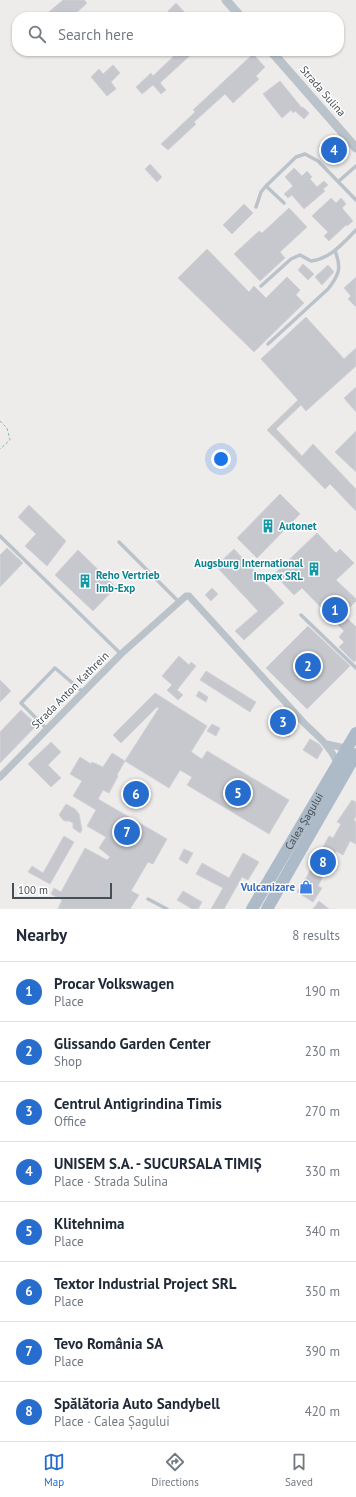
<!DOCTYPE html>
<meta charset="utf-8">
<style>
body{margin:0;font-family:"PT Sans",sans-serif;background:#f6f6f7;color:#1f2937}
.scale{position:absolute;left:12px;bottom:10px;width:100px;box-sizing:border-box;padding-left:4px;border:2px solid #454f57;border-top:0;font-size:11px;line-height:14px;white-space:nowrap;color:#454f57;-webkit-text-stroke:3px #fff;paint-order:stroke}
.you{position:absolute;left:221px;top:459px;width:14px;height:14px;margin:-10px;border:3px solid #fff;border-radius:50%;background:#1a73e8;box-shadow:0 0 0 6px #1a73e833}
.badge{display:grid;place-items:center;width:26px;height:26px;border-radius:50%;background:#266dce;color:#fff;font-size:13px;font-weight:700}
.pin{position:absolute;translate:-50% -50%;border:2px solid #fff;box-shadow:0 1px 4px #0006}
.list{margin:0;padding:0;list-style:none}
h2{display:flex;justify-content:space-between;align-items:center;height:52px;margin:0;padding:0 16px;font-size:17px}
h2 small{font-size:13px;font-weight:400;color:#747a83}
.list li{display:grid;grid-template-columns:26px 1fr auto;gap:12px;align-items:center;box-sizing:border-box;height:60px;padding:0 16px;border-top:1px solid #e0e1e3}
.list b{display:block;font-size:15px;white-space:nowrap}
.list p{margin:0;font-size:13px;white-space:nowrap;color:#747a83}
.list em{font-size:13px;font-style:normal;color:#747a83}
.icon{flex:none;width:22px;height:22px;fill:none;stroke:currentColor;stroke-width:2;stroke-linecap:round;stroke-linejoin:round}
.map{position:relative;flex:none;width:356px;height:909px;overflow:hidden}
.search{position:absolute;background:#fff;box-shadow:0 1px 3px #0004;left:12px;right:12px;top:12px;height:44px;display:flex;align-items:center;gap:10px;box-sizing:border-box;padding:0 14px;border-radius:16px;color:#747a83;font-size:15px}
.sheet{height:532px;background:#fff}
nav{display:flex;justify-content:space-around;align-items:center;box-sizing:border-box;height:56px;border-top:1px solid #e0e1e3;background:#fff;font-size:11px;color:#747a83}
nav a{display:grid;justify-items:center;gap:2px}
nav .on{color:#266dce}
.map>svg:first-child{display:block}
.building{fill:#c6c8ce;stroke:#d0d2d7}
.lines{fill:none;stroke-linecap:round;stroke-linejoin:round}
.path{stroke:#77c5a0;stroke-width:1;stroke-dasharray:3 2;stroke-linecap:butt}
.service{stroke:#bbc3ca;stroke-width:3.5}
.minor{stroke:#bbc3ca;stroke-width:7}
.tertiary{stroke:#bbc3ca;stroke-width:9}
.primary{stroke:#adbbc9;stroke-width:12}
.labels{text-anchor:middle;stroke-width:3;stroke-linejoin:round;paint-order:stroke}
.street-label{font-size:11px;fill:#454f57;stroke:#fff}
.culture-label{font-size:11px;font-weight:bold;fill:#0d838f;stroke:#fff;text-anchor:start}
.shop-label{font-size:11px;font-weight:bold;fill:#366cbe;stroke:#fff;text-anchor:end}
</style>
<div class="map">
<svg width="356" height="909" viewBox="0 0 356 909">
<rect width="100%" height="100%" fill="#eeebeb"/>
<!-- building -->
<path class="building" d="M63 0H84L87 3 72 17H43Z
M176 3 189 17H174L168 11Z
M179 51H195L160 83 166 90 161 94 153 85 142 94 136 87 151 73 153 76Z
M253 54 265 67 256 76 259 79 233 103 225 94 194 122 196 124 168 150 161 144 195 112 193 110Z
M113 65 120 73 111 82 116 89 107 96 91 77 99 69 103 74Z
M280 81 302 108 303 107 309 113 304 119 295 111 293 113 291 110 282 118 263 94Z
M331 136 348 155 337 165 319 146Z
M150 164 162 177 157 182 145 169Z
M294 168 302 176 307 171 312 177 310 179 317 187 324 181 328 185 323 189 325 191 304 209 292 195 288 198 284 194 293 186 285 177Z
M331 198 336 203 341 198 346 204 342 208 353 221 347 226 346 225 329 241 324 236 328 232 312 216Z
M244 204 253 213 232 234 223 225Z
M289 208 307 227 280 252 285 258 260 281 234 254 259 231 262 233Z
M207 249 249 292 254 286 266 298 287 277 300 290 296 295 304 303 254 352 178 278Z
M303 264 314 274 308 280 298 270Z
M328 265 334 272 322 285 315 277Z
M356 277V307L348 299 351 296 344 288Z
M306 317 344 359 356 348V366L306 411 301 405 276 429 302 456 313 444 356 489V511L330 484 325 489 267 430 298 400 261 359Z
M356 387V412L344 398Z
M356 431V472L335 452Z
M280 494 300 514 257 558 237 538Z
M29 505 66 541 47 566 25 546 36 534 18 517Z
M317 533 336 553 340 549 354 563 336 580 356 599V601L343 614 356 627V660L354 662 339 647 344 642 339 637 344 631 302 588 294 595 274 574Z
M7 548 23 563 0 587V555Z
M234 549 284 603 244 640 235 631 258 611 216 566Z
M78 550 116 587 93 611 55 575Z
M212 588 218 594 211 601 205 595Z
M308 626 350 666 307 709 266 668Z
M179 656 189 665 191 662 196 666 177 690 183 695 178 700 167 690 172 685 162 676Z
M206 671 256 702 250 712 200 680Z
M0 680 11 691 0 702Z
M199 691 208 697 206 702 196 696Z
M155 693 207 726 191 752 202 759 207 751 289 800 269 834 187 785 192 777 180 770 169 788 125 761 159 708 157 707 121 743 113 735Z
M21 710 37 725 0 763V732Z
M275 718 294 727 289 737 270 727Z
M212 724 220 728 216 736 207 731Z
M310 739 319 744 323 749 317 759 303 750Z
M51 742 61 752 48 765 61 778 51 787 28 764Z
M112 753 125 761 117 775 118 776 109 793 103 790 98 799 167 839 153 864 148 862 131 891 139 895 130 909H58L62 900 51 894 54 888 61 892 85 848 107 860 110 857 99 848 106 837 87 826 96 810 73 796 82 781 70 774 80 757 91 764 92 762 103 767Z
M127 785 148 797 145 803 123 791Z
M352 800 356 802V816L354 820 356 822V844L350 841 343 855 336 851 318 886 322 888 313 902 297 892 306 878 329 836 333 838 341 824 337 822Z
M66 804 75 809 79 814 82 830 80 833 73 828V823L69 821H64L59 815Z
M64 836 74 842 50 884 28 872 32 866 43 873Z
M184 849 193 853 187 864 179 859Z
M243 853 259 862 248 880 242 877 224 909H211L223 888 196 874 202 863 229 878Z
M183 891 202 902 198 909H192L177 900Z
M319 901 329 909H313Z"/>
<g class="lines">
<!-- path -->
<path class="path" d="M0 421 7 428 10 440 0 449"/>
<!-- service -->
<path class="service" d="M339 181 356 166
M266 186 284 203
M256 207 261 192 266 186 296 157 305 154 318 161 356 200
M261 286 291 259 300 255 311 261C330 259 343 243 356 230
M268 344 328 289C339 275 342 268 335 251
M0 536 121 654
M119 542 179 602
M301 615 356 668
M47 729 21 703 55 668 83 692
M148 899 167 909"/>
<!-- minor -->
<path class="minor" d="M327 744 340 747H347
M0 777 121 654 186 596H189L306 725C320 738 330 746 338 764"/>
<!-- tertiary -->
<path class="tertiary" d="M226 0 241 17
M271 51 356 148"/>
<!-- primary -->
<g class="primary">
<path id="s1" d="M252 909 356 733"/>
<path d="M267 909 356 754"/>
</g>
</g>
<!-- icons -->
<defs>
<g id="building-bare" transform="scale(1.08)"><path d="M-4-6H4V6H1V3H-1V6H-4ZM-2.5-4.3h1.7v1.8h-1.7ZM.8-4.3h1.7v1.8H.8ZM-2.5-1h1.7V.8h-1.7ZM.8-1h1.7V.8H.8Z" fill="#0f9aa8" stroke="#fff" stroke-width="2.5" paint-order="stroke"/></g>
<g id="shop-bare" transform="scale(1.08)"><path d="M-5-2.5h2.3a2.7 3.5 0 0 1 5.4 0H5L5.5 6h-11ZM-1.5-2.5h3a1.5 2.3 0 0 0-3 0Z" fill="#3f7fe0" stroke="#fff" stroke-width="2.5" paint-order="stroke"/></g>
</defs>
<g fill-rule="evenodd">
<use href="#building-bare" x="268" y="526"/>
<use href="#building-bare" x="314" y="569"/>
<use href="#building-bare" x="85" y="581"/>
<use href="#shop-bare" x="306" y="887"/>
</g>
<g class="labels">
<!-- street labels -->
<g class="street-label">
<text transform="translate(323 91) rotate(49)" y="4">Strada Sulina</text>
<text transform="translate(70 690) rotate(-45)" y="4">Strada Anton Kathrein</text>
<text dy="4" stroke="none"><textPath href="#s1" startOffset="102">Calea Șagului</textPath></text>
</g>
<!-- culture labels -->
<g class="culture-label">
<text x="279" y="530">Autonet</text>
<text x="303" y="567" text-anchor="end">Augsburg International<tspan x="303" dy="13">Impex SRL</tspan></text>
<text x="96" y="579">Reho Vertrieb<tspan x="96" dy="13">Imb-Exp</tspan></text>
</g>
<!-- shop labels -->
<g class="shop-label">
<text x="295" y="891">Vulcanizare</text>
</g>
</g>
</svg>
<div class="scale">100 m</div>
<div class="you"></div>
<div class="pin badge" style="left:335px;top:610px">1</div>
<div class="pin badge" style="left:308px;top:666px">2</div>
<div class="pin badge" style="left:283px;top:722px">3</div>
<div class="pin badge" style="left:334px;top:150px">4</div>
<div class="pin badge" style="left:238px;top:793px">5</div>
<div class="pin badge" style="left:136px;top:794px">6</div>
<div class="pin badge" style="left:127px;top:832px">7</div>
<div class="pin badge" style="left:323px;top:862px">8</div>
<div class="search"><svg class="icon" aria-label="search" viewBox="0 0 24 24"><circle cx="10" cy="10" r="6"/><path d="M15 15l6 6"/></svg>Search here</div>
</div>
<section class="sheet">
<h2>Nearby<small>8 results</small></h2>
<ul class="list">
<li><span class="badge">1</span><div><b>Procar Volkswagen</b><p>Place</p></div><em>190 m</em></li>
<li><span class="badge">2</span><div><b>Glissando Garden Center</b><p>Shop</p></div><em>230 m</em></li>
<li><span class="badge">3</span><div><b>Centrul Antigrindina Timis</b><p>Office</p></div><em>270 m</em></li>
<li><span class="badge">4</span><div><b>UNISEM S.A. - SUCURSALA TIMIȘ</b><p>Place · Strada Sulina</p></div><em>330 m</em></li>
<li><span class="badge">5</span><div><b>Klitehnima</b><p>Place</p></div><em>340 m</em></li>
<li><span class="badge">6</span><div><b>Textor Industrial Project SRL</b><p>Place</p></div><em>350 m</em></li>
<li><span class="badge">7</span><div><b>Tevo România SA</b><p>Place</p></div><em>390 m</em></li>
<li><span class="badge">8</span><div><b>Spălătoria Auto Sandybell</b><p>Place · Calea Șagului</p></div><em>420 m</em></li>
</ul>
</section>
<nav>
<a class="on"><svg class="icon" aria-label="map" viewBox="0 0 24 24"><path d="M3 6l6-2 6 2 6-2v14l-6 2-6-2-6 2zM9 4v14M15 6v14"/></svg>Map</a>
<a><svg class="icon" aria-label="directions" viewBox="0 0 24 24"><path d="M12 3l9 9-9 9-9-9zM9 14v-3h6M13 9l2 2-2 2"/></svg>Directions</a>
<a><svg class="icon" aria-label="saved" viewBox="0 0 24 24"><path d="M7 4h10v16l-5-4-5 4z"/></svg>Saved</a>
</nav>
